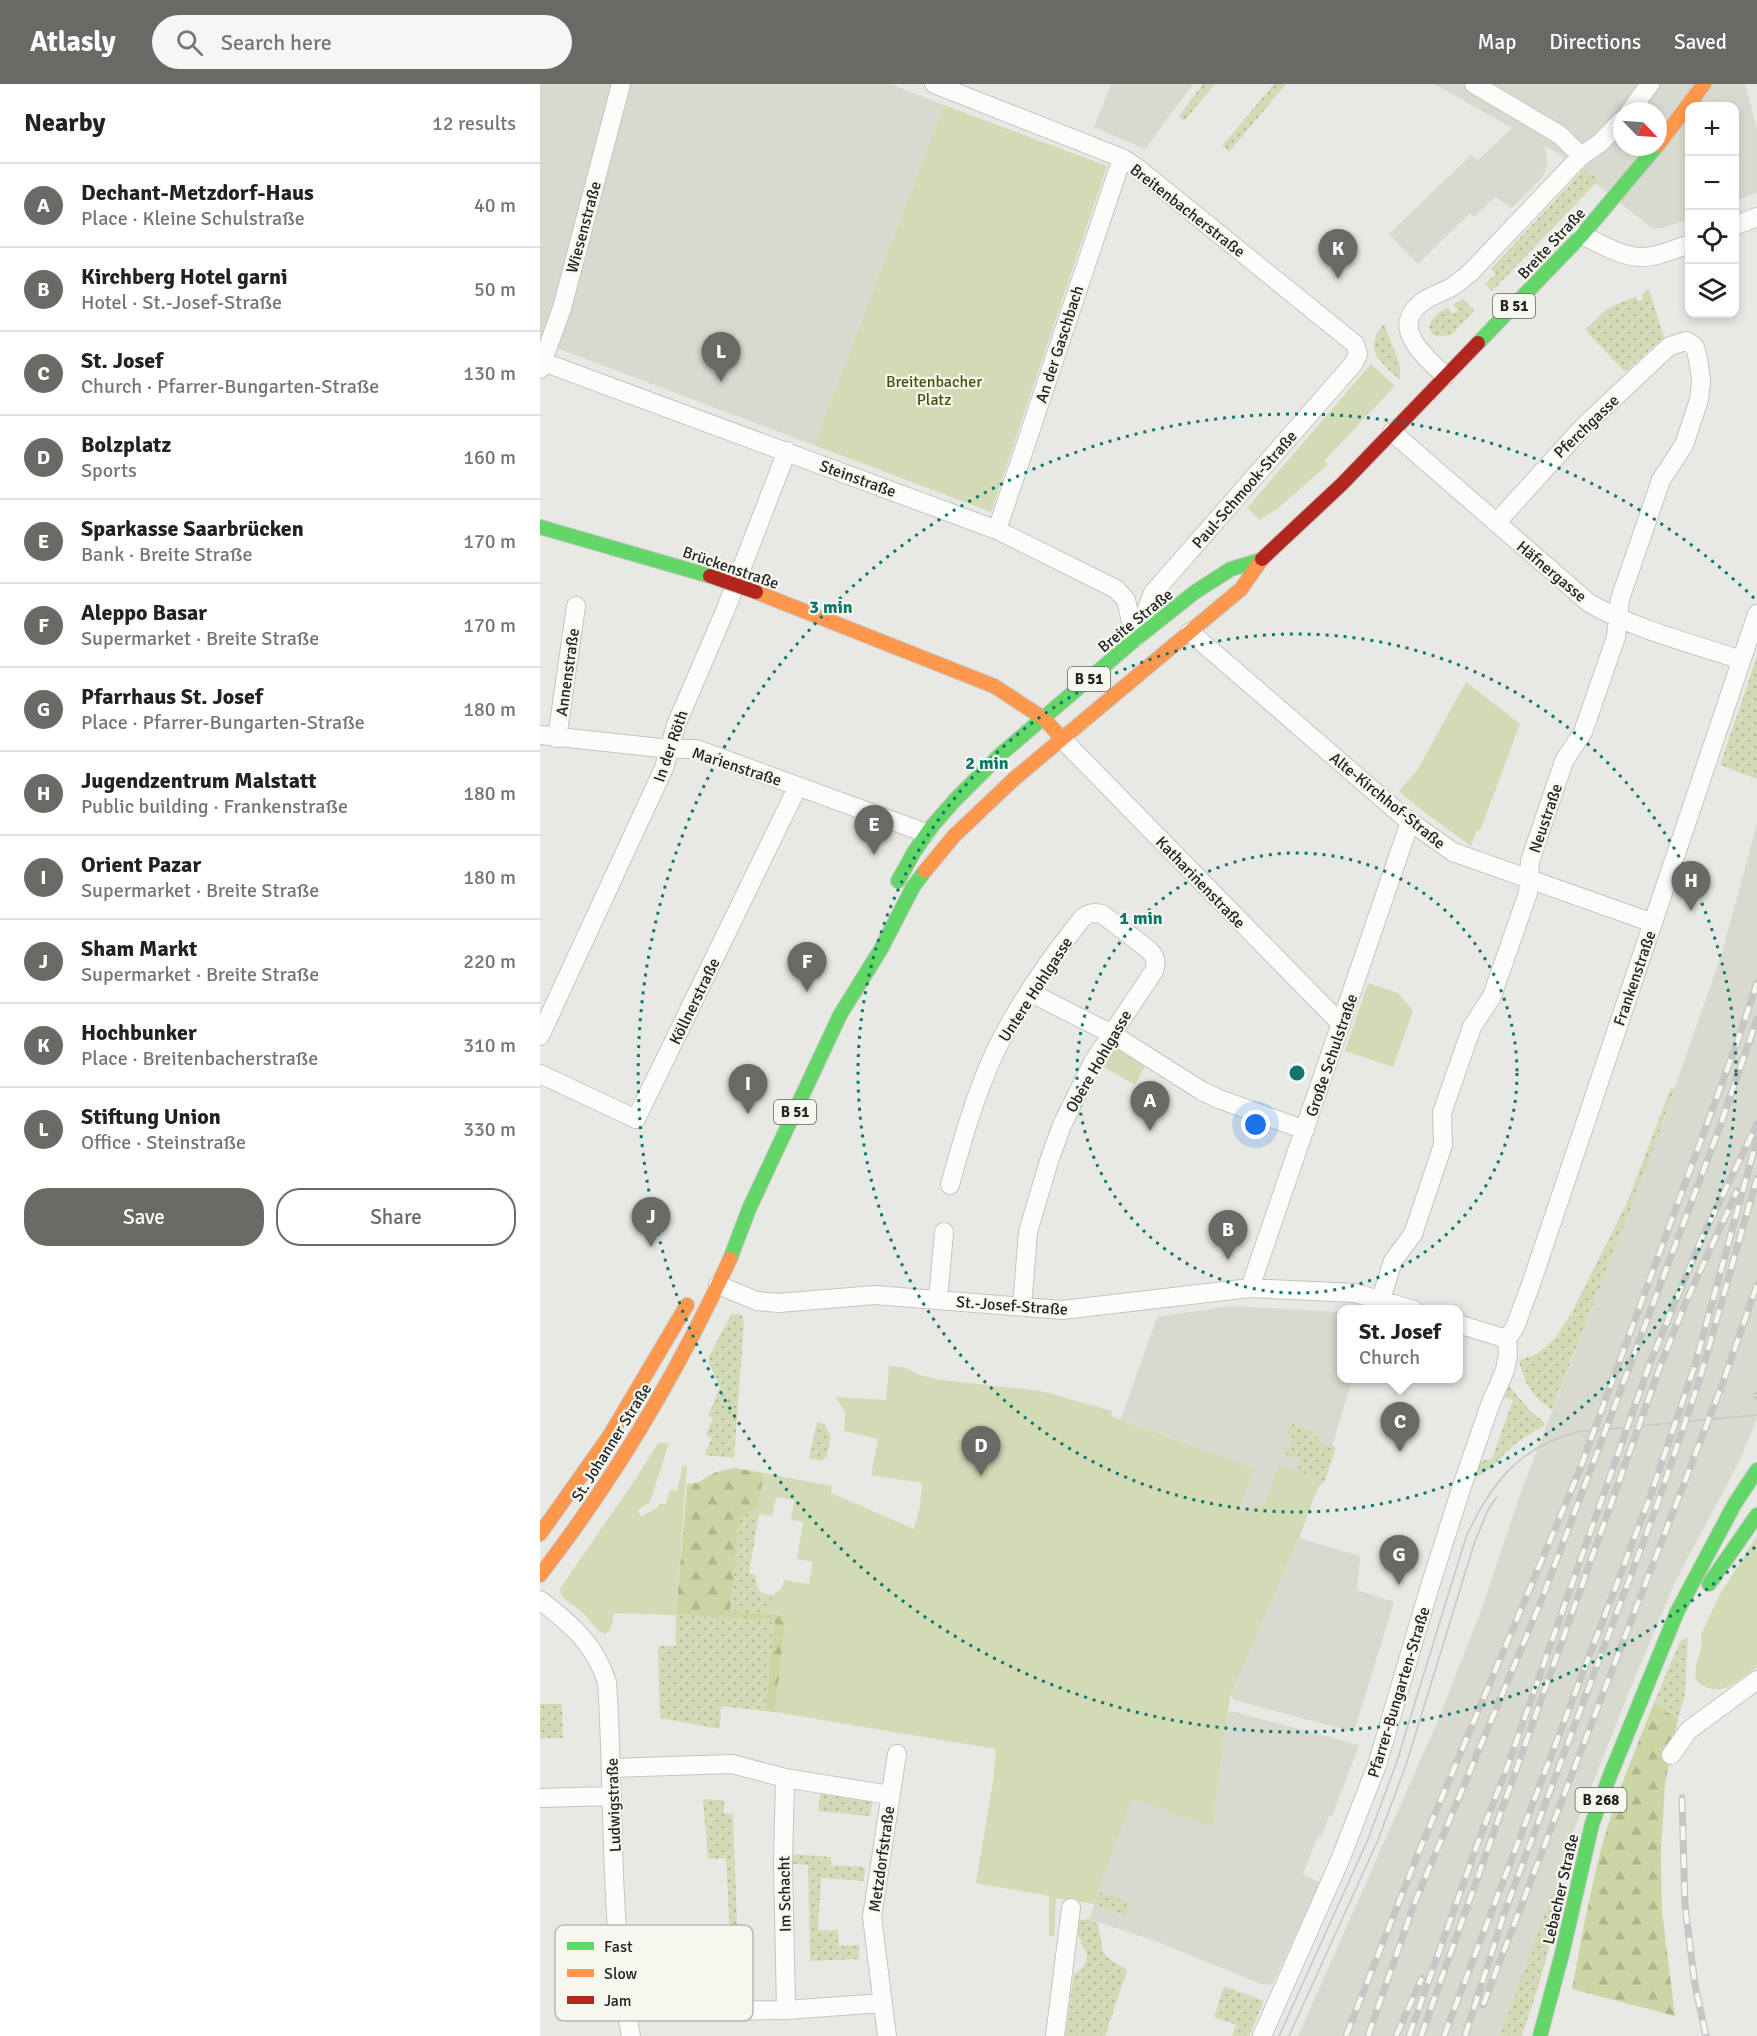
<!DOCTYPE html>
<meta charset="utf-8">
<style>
body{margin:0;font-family:Signika,sans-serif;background:#f6f6f6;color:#222}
.controls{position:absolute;right:18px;top:18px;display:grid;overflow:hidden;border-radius:12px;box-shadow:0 3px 9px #0003}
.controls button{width:54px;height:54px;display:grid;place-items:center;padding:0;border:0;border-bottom:2px solid #e0e0e0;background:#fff;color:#222;font:30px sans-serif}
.compass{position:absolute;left:1073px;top:18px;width:54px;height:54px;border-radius:50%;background:#fff;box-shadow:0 3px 9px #0003;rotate:115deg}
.you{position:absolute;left:716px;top:1041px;width:21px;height:21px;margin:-15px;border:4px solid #fff;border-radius:50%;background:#1a73e8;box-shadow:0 0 0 9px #1a73e833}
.badge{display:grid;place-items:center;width:39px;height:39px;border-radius:50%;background:#696a66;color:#fff;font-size:20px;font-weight:700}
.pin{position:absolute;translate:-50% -50px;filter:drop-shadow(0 2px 3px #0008)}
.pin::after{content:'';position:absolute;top:32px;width:21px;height:18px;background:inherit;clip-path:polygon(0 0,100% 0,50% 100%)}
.popup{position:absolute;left:797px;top:1221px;width:126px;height:78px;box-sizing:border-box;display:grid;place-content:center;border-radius:12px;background:#fff;filter:drop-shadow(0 2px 4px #0005);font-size:20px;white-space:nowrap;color:#767676}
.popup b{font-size:22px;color:#222}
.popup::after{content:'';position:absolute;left:50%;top:100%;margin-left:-12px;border:12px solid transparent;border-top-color:#fff}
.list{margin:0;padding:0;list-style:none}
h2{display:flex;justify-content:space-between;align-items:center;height:78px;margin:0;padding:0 24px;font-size:26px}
h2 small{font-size:20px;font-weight:400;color:#767676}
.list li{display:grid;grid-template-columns:39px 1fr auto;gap:18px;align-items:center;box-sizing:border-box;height:84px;padding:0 24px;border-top:2px solid #e0e0e0}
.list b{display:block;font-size:22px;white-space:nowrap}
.list p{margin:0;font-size:20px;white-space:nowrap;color:#767676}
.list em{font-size:20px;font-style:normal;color:#767676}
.actions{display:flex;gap:12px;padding:18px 24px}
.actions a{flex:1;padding:14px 0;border:2px solid #696a66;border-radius:24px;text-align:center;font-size:21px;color:#696a66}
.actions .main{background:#696a66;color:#fff}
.icon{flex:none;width:33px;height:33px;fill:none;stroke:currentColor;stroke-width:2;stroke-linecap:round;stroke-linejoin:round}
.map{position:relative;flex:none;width:1217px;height:1952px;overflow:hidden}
header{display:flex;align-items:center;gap:36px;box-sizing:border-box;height:84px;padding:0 30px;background:#696a66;color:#fff}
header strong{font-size:28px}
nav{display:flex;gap:33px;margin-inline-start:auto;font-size:21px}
.search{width:420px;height:54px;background:#f6f6f6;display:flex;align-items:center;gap:15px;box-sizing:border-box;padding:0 21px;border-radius:33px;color:#767676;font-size:22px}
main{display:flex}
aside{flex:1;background:#fff}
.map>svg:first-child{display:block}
.built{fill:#d8dad0;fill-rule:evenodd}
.grass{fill:url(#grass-dots)}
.forest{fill:url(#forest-firs)}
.park{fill:#d2dab6}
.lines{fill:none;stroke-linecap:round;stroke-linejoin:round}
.street-casing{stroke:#c4c5c1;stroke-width:20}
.fast-casing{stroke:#c4c5c1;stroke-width:16}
.slow-casing{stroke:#c4c5c1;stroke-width:16}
.jam-casing{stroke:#c4c5c1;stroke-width:16}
.street{stroke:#fcfcfb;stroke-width:18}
.fast{stroke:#63d668;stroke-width:14}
.slow{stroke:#ff974d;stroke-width:14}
.jam{stroke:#b3261e;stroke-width:14}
.tram{stroke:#c6c6c5;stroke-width:1.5}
.rail-casing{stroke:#c6c6c5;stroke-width:7}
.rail{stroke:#f6f8ef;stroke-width:4.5;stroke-dasharray:14;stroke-linecap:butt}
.jam-bridge-casing{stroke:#c4c5c1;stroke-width:16;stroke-linecap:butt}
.jam-bridge{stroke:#b3261e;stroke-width:14}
.ring{fill:none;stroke:#0f766e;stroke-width:3;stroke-dasharray:3 6}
.labels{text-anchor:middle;stroke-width:4.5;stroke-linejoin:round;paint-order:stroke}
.shield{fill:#f6f8ef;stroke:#636460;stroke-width:1.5}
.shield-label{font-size:15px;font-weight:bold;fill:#242522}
.street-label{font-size:16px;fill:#242522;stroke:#f6f8ef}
.park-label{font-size:16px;fill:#444f0f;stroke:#f6f8ef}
.key{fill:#f6f8ef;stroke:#b7b9b2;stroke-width:1.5}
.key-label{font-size:16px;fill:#242522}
.centre{fill:#0f766e;stroke:#f6f8ef;stroke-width:3}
.ring-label{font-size:18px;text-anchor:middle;font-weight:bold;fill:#0f766e;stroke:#f6f8ef;stroke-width:4.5;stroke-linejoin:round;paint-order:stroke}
</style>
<header>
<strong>Atlasly</strong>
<div class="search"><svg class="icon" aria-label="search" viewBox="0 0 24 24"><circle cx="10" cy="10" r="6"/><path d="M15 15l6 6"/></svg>Search here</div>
<nav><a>Map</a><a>Directions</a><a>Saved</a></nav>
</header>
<main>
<aside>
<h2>Nearby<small>12 results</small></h2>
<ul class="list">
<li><span class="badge">A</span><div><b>Dechant-Metzdorf-Haus</b><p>Place · Kleine Schulstraße</p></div><em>40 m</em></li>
<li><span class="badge">B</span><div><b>Kirchberg Hotel garni</b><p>Hotel · St.-Josef-Straße</p></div><em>50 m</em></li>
<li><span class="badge">C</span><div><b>St. Josef</b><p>Church · Pfarrer-Bungarten-Straße</p></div><em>130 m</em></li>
<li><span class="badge">D</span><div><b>Bolzplatz</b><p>Sports</p></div><em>160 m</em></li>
<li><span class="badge">E</span><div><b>Sparkasse Saarbrücken</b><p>Bank · Breite Straße</p></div><em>170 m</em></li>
<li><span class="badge">F</span><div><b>Aleppo Basar</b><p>Supermarket · Breite Straße</p></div><em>170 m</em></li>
<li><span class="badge">G</span><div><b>Pfarrhaus St. Josef</b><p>Place · Pfarrer-Bungarten-Straße</p></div><em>180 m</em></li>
<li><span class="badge">H</span><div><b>Jugendzentrum Malstatt</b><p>Public building · Frankenstraße</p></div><em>180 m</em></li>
<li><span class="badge">I</span><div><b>Orient Pazar</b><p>Supermarket · Breite Straße</p></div><em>180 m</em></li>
<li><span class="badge">J</span><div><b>Sham Markt</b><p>Supermarket · Breite Straße</p></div><em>220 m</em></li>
<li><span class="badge">K</span><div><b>Hochbunker</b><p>Place · Breitenbacherstraße</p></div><em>310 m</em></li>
<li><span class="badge">L</span><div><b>Stiftung Union</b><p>Office · Steinstraße</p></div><em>330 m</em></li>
</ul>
<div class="actions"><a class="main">Save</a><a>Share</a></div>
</aside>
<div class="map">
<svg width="1217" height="1952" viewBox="0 0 1217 1952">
<defs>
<pattern id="grass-dots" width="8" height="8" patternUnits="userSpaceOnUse" patternTransform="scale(1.5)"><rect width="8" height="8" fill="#d2dab6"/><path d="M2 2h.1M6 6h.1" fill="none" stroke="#b4bb9c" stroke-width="1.8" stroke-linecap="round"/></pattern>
<pattern id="forest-firs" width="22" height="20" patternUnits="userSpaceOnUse" patternTransform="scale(1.5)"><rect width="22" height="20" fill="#cbd6a4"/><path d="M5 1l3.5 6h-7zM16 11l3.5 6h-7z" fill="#aeb88d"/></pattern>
</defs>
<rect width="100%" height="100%" fill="#e8e9e4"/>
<!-- built -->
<path class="built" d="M0 0H350L404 21 274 361 1 258 0 260Z
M571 0H653L605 65 554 43Z
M894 0H1205L1217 45V109L1195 117 1194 22H1150L1149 135 1123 144H1112L1017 69 1004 61 1008 77 1005 88 1000 96 972 124 955 113 934 133 930 129 878 180 849 150 931 71 938 76 972 44ZM1082 27H1118V63H1082Z
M1217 740V1335L1199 1378 1136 1496 1091 1603 1033 1749 987 1883 960 1952H758L896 1641 941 1527 981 1408 1111 1072 1181 872Z
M692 1222 801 1228V1241L799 1249 801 1251 802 1294 812 1295 789 1373 724 1423 709 1430 699 1427 713 1384 581 1335 617 1233Z
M759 1454 820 1472 817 1506 854 1518 814 1648 694 1616 691 1611Z
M691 1627 819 1661 792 1732H789L782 1752 778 1751 763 1791 780 1798 732 1901 721 1900 618 1858 549 1835 592 1714 673 1743 687 1630Z"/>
<!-- grass -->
<path class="grass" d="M663 0H675L644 37 639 32Z
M734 0H746L689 68 682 62Z
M1044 85 1059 96 952 207 945 200 956 190 951 185Z
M1109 206 1124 253 1085 288 1045 246 1068 224 1096 212 1098 217 1103 215 1102 210Z
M923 215 935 227 912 250 898 253 892 250 889 243C893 232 898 229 907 224L913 230 918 226 913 221Z
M844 240 860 281V296C840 277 822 266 844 240Z
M1217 573V695L1180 681Z
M1131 1004 1134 1005 1111 1072 1012 1326C992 1313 984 1299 979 1276L997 1270 1015 1254 1031 1230 1086 1121Z
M197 1230 202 1232 204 1238 194 1374 164 1371 172 1354 166 1351 173 1334 168 1332 180 1303 169 1279V1272L191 1231Z
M966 1298 990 1327 1004 1338V1342C994 1348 984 1353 975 1360 961 1371 948 1392 930 1395L937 1378 952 1375 973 1316 960 1312Z
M277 1338 284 1340 291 1352 287 1372 281 1377 269 1374Z
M752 1340 773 1348 783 1360 796 1363 785 1397 773 1408 739 1381 757 1387 761 1376 741 1369 744 1361 750 1363 753 1355 747 1352Z
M218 1423 219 1430 209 1489 216 1491V1499L221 1509 233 1511 225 1530 190 1526 200 1433Z
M136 1531 235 1536 225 1627 181 1622 180 1645 120 1634 118 1562H136Z
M1148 1553 1145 1611 1138 1635 1114 1619 1140 1557Z
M0 1620H22L23 1654H0Z
M281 1707 333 1715 330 1732 278 1727Z
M163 1715 184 1716V1729L193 1730 198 1870H191L186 1774 168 1775Z
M252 1770 291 1773V1781L325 1783 324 1797 281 1794 278 1846H298L299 1862 319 1861V1875L270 1877 268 1781 251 1780Z
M1017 1797C1027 1821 991 1924 982 1952H960Z
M559 1808 590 1819 586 1832 554 1820Z
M549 1835 558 1840 563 1868 567 1873 587 1886 565 1952H525L534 1890C546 1883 552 1872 541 1860V1856L539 1855 536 1844 539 1836Z
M684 1902 724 1917 709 1952H692L696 1941 674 1933Z"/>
<!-- forest -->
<path class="forest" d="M194 1384 224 1389 218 1423 200 1433 190 1526 246 1532 235 1628 225 1627 235 1536 136 1531 147 1400 157 1399 176 1388Z
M1114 1619 1138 1635 1125 1700 1121 1768 1122 1827 1135 1932 1032 1905C1042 1853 1051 1799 1066 1748 1079 1704 1097 1662 1114 1619Z"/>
<!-- park -->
<path class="park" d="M404 21 567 82 451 428 274 361Z
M831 280 855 302 784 377 788 380 784 384 738 424 720 436 707 424Z
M926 598 980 640 940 747 937 746 931 762 884 728 859 707 878 685Z
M828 899 858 909 873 927 853 983 805 967Z
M574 961 606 980 595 1001 562 982Z
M349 1282 363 1283 380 1291 400 1296 501 1307 572 1327 571 1332 714 1384 699 1426 709 1430 713 1419 724 1423 739 1381 781 1395 759 1454 691 1611 687 1630 673 1743 592 1715 554 1820 516 1814 514 1852H509V1812L436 1799 453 1698 456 1665 235 1628 246 1532 225 1530 233 1511 242 1504 244 1496 269 1500 273 1478 257 1475 263 1438 251 1436 254 1416 236 1413 232 1432 219 1430 218 1423 224 1389 292 1402 291 1409 374 1445 380 1423 382 1399 331 1391 338 1355 304 1347 305 1329 296 1313 346 1316Z
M118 1359H129L110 1418 98 1426 101 1433 118 1423 119 1420H126L130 1406 137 1407 143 1382H147L136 1531 74 1529 71 1544 66 1550C55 1547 52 1537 44 1530 35 1521 24 1518 19 1506L95 1396Z
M1217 1452V1583C1196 1597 1179 1618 1156 1596 1152 1580 1166 1563 1161 1551L1180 1510Z"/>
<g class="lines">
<!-- street casing -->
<g class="street-casing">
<path id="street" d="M394 0 582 74 596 83 638 117 815 260 818 270 814 279 613 509 597 551
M934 0 1020 51 1041 72
M1090 27 1110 0
M1194 142 1217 133
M1042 151C1059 159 1080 172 1099 173 1116 174 1134 165 1150 160
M3 278 457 446 576 505 586 516 595 554
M0 285 22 224 81 0
M905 292C887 274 849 245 881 219 889 212 901 209 910 204 917 200 923 194 930 189L1041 72 1060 59 1082 36
M852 348 1049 519C1094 545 1151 559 1201 576
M457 446 582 74
M650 548 865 734 913 768 1113 839
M0 651 130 665H156L386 749
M17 654 36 522
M522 655 801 940
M489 908 572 950 662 1007 679 1015 765 1046
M0 952 124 684 136 641 185 527 247 367
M0 990 96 1035 258 702
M410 1101C422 1057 435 1012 454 970 474 928 501 887 530 850 535 845 539 836 545 832 550 828 556 829 562 830L609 866C616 873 617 878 614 887L553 978 522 1041 509 1077 488 1148 482 1223
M178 1201 217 1217 239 1219 335 1211 522 1226 710 1204 815 1209 874 1226
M710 1204 870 738
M841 1215 853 1177 873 1150 903 1061 902 1029 932 943 952 912 988 809 990 777 1024 677 1043 648 1076 553 1080 515 1121 396 1144 361 1159 316 1161 297 1159 281 1156 266 1153 261 1146 257 1130 262 1123 268 1043 343 956 439
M398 1216 404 1148
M918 1240 967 1255
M967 1255 975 1243 991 1200 1217 530
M0 1516C32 1541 54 1559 67 1598 75 1715 68 1838 91 1952
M1131 1671 1149 1646 1217 1596
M71 1684 192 1680 245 1694 350 1711
M245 1694 243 1780 246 1926
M0 1714 72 1712
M86 1924 179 1927 246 1926 342 1919
M347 1952 332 1833 357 1670
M515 1952 531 1824
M722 1952 800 1776 837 1681 890 1502 922 1402 950 1321 965 1286 968 1271 967 1255"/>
</g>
<!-- fast casing -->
<g class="fast-casing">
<path id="fast" d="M938 259 1042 151 1116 63
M0 443 170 492
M358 797 374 768 393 741 415 716 461 670 597 554 655 508 691 485 721 476
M190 1175 209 1125 300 931 341 865 373 803 385 787
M1169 1500 1217 1431
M1000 1952 1022 1870 1052 1740 1069 1694 1137 1528 1194 1421 1217 1386"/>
</g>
<!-- slow casing -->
<g class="slow-casing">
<path id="slow" d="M1118 61 1164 0
M216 508 454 602 503 634 517 649
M385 787 414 752 474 695 701 505 722 475
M0 1450 70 1351 147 1221
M0 1491C76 1393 138 1288 190 1175"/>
</g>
<!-- jam casing -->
<g class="jam-casing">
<path id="jam" d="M722 475 802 400 938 259"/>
</g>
<!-- street -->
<use href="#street" class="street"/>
<!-- fast -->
<use href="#fast" class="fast"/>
<!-- slow -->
<use href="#slow" class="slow"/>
<!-- jam -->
<use href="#jam" class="jam"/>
<!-- tram -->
<path class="tram" d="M739 1952 829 1753 857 1677 926 1453C951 1400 977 1364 1037 1348L1217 1331
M749 1952 838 1756 866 1681 935 1457 949 1424 957 1413"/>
<!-- rail casing -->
<g class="rail-casing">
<path id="rail" d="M1217 1312V1311
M1142 1714 1145 1822 1155 1901 1166 1952
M943 1921 1182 1301 1217 1201
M806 1952 875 1777 1038 1390 1199 953 1217 899
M828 1952 873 1823 1000 1520 1179 1045 1217 935
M856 1952 882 1894
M869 1952 940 1753 968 1681 1110 1279 1161 1156 1217 1040
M881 1952 1121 1280 1145 1220 1197 1107
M904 1952 1110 1413 1155 1281 1217 1055
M925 1952 965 1827 1116 1424 1160 1294 1217 1094"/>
</g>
<!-- rail -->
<use href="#rail" class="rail"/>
<!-- jam-bridge casing -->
<g class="jam-bridge-casing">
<path id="jam-bridge" d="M170 492 216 508"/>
</g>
<!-- jam-bridge -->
<use href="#jam-bridge" class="jam-bridge"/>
</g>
<!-- distance rings -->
<g class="ring">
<circle cx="757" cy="989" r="220"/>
<circle cx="757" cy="989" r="439"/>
<path d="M1215 1463A659 659 0 1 1 1215 515"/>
</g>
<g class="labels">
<!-- shield labels -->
<g class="shield">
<rect x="953" y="210" width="42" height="24" rx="4.5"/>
<rect x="528" y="583" width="42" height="24" rx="4.5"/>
<rect x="234" y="1016" width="42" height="24" rx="4.5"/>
<rect x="1035.5" y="1704" width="51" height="24" rx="4.5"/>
</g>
<g class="shield-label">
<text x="974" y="227">B 51</text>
<text x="549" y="600">B 51</text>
<text x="255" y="1033">B 51</text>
<text x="1061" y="1721">B 268</text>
</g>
<!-- street labels -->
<g class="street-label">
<text transform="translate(648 126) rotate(38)" y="6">Breitenbacherstraße</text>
<text transform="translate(43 143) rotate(-75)" y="6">Wiesenstraße</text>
<text transform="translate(1011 159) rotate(-47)" y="6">Breite Straße</text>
<text transform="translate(519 260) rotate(-72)" y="6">An der Gaschbach</text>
<text transform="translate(1046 342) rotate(-44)" y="6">Pferchgasse</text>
<text transform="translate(318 394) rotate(20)" y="6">Steinstraße</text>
<text transform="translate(704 405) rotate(-49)" y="6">Paul-Schmook-Straße</text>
<text transform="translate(191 483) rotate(19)" y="6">Brückenstraße</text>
<text transform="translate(1012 487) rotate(40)" y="6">Häfnergasse</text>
<text transform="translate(595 536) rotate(-39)" y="6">Breite Straße</text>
<text transform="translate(27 588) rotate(-82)" y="6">Annenstraße</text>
<text transform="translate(130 662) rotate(-71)" y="6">In der Röth</text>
<text transform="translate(197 682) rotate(18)" y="6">Marienstraße</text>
<text transform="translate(848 716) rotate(39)" y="6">Alte-Kirchhof-Straße</text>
<text transform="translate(1005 734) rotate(-71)" y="6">Neustraße</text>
<text transform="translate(661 798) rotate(46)" y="6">Katharinenstraße</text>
<text transform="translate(1094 894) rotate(-71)" y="6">Frankenstraße</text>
<text transform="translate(495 905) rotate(-57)" y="6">Untere Hohlgasse</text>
<text transform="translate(154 917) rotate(-64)" y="6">Köllnerstraße</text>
<text transform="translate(791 971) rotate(-71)" y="6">Große Schulstraße</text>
<text transform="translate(558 977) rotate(-60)" y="6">Obere Hohlgasse</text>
<text transform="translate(472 1221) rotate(4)" y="6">St.-Josef-Straße</text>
<text transform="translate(71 1358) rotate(-58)" y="6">St. Johanner Straße</text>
<text transform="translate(858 1608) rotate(-73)" y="6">Pfarrer-Bungarten-Straße</text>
<text transform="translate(73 1721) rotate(-92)" y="6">Ludwigstraße</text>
<text transform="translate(341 1775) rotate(-82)" y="6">Metzdorfstraße</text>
<text transform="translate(1020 1805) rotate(-77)" y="6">Lebacher Straße</text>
<text transform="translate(244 1810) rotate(-91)" y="6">Im Schacht</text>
</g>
<!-- park labels -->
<g class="park-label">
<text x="394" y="303">Breitenbacher<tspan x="394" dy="18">Platz</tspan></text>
</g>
</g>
<!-- legend -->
<rect x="15" y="1841" width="198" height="96" rx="9" class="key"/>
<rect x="27" y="1858" width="27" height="8" fill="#63d668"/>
<rect x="27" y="1885" width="27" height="8" fill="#ff974d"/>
<rect x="27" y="1912" width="27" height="8" fill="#b3261e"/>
<g class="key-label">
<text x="64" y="1868">Fast</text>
<text x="64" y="1895">Slow</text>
<text x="64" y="1922">Jam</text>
</g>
<circle cx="757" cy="989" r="9" class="centre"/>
<g class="ring-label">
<text x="291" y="529">3 min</text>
<text x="447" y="685">2 min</text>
<text x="601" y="840">1 min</text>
</g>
</svg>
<div class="controls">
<button>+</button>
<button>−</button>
<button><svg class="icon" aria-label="locate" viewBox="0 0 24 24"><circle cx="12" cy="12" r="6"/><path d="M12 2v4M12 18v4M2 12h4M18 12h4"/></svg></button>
<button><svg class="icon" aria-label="layers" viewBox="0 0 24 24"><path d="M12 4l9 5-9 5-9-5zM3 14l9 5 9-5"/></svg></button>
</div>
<svg class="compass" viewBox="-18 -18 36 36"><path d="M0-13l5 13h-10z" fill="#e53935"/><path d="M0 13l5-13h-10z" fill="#767676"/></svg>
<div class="you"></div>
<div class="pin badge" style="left:610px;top:1047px">A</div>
<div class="pin badge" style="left:688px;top:1176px">B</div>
<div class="pin badge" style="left:860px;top:1368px">C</div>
<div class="popup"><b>St. Josef</b>Church</div>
<div class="pin badge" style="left:441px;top:1392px">D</div>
<div class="pin badge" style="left:334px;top:771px">E</div>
<div class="pin badge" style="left:267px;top:908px">F</div>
<div class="pin badge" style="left:859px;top:1501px">G</div>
<div class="pin badge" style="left:1151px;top:827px">H</div>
<div class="pin badge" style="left:208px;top:1030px">I</div>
<div class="pin badge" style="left:111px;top:1163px">J</div>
<div class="pin badge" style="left:798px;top:195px">K</div>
<div class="pin badge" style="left:181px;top:298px">L</div>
</div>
</main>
